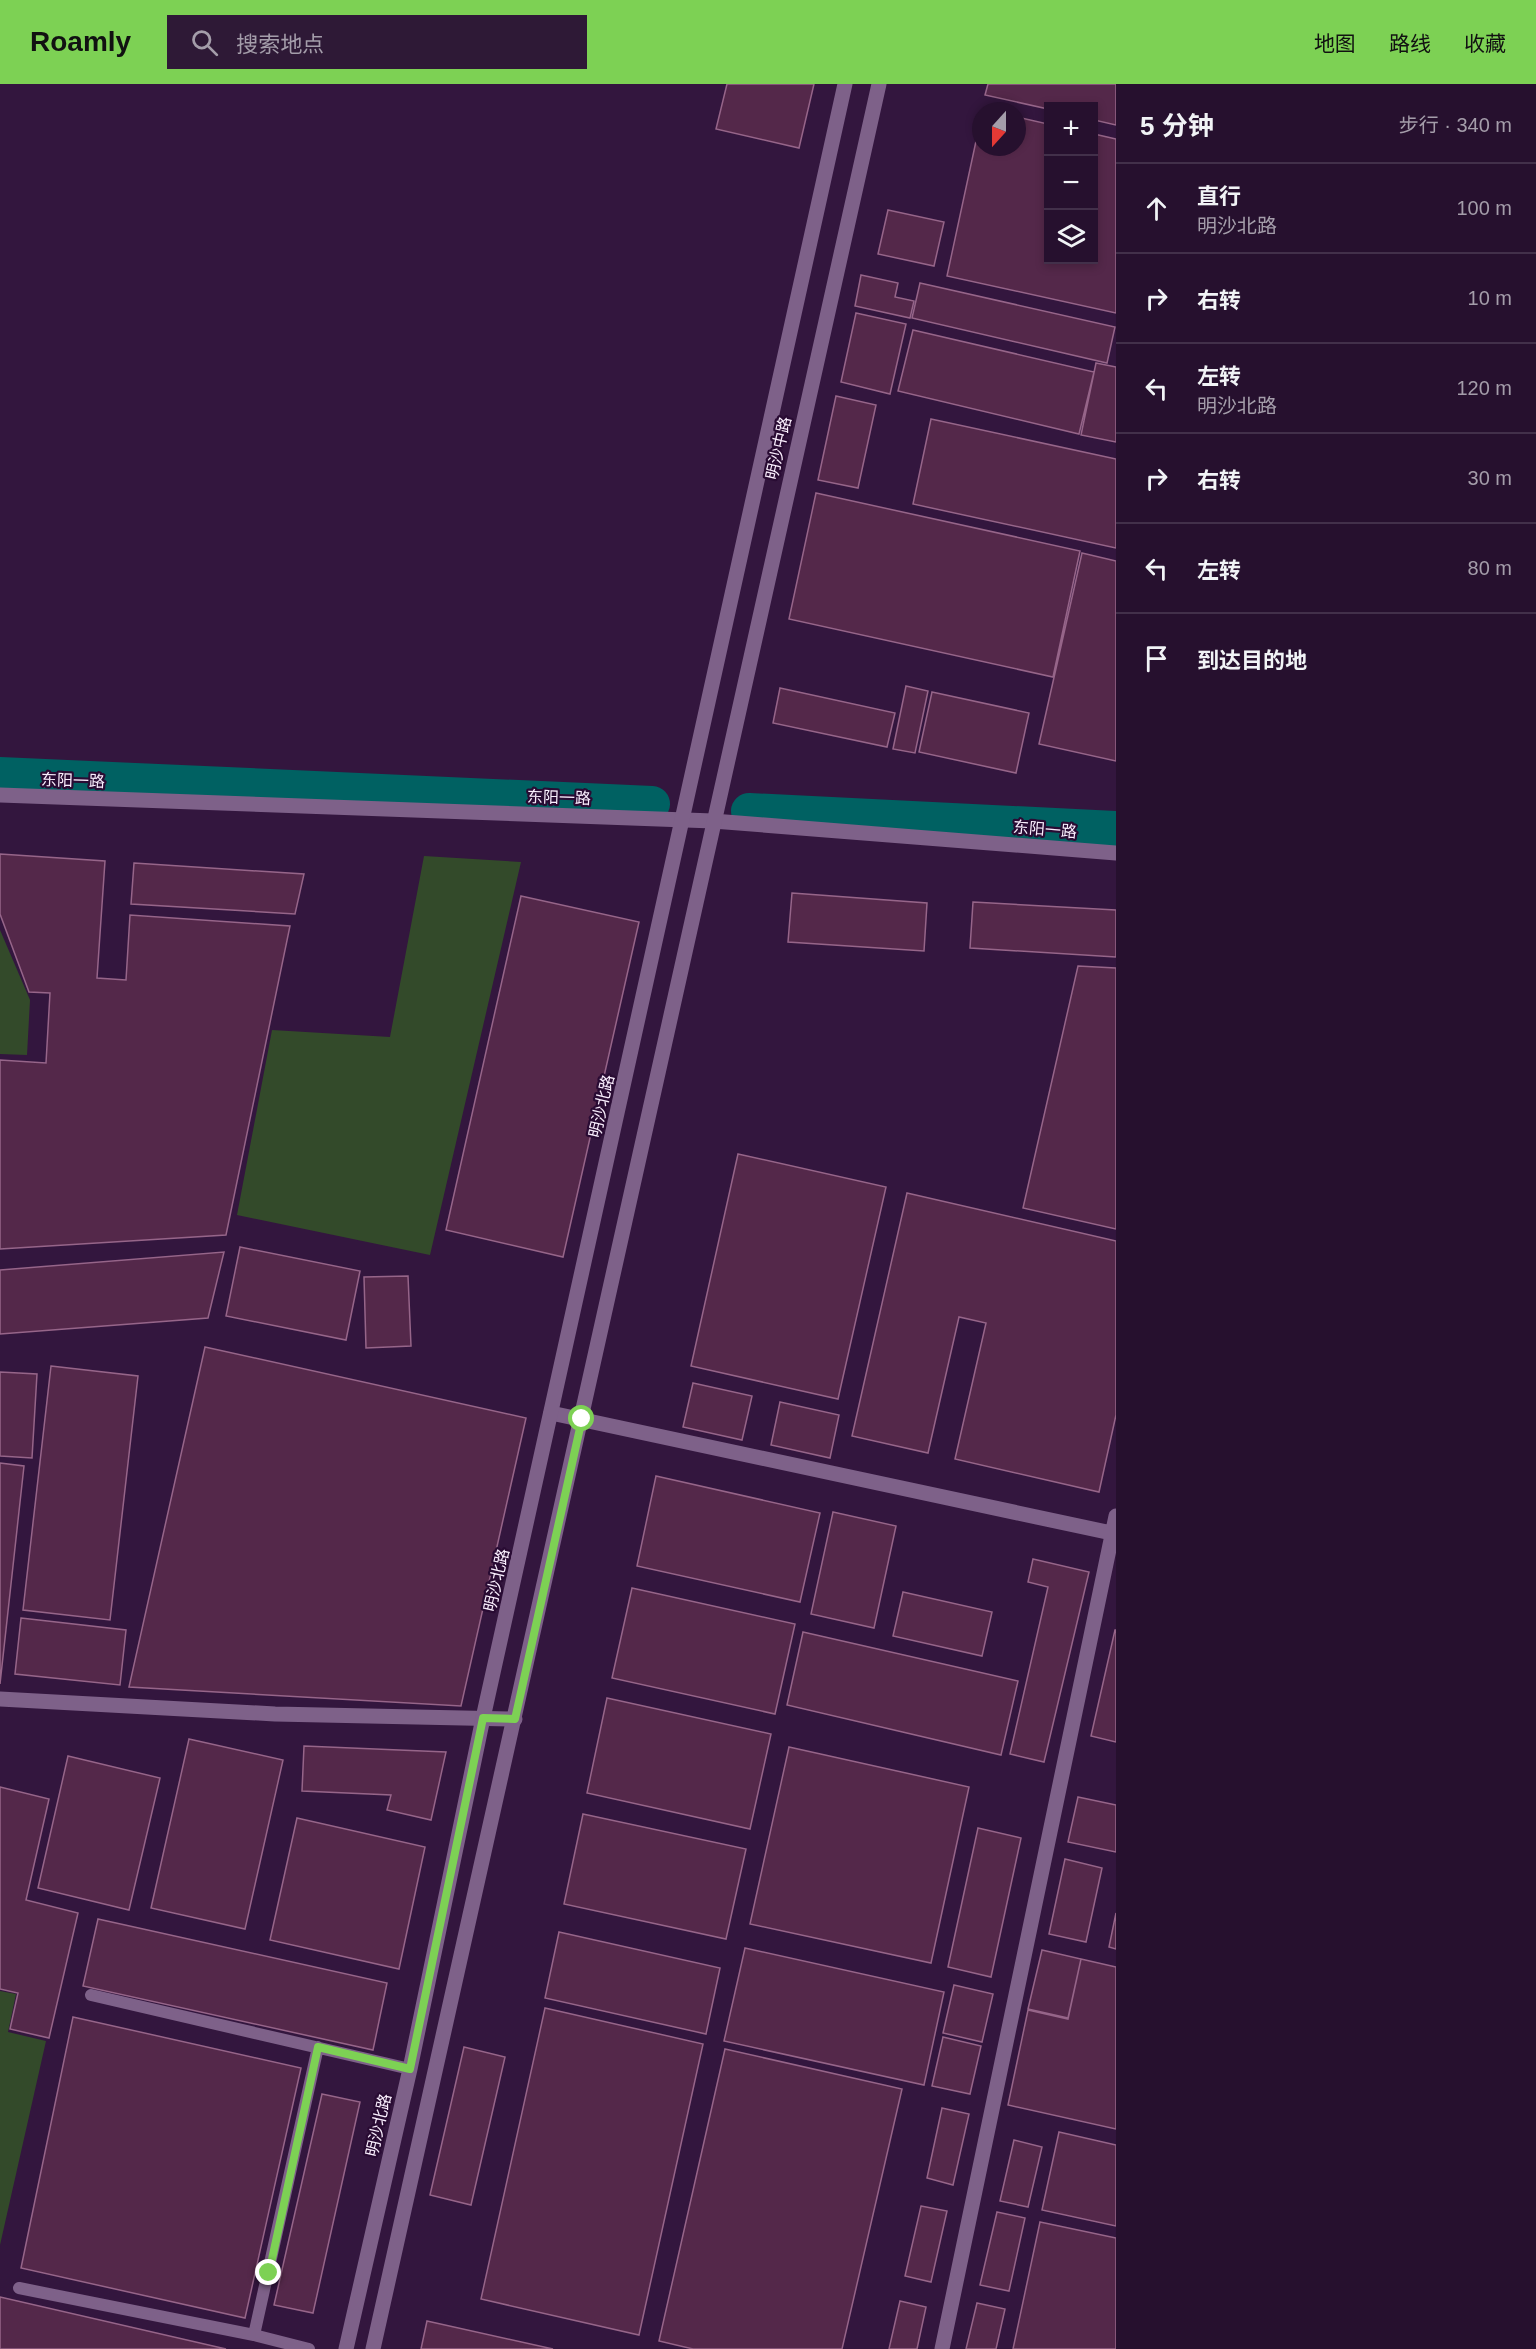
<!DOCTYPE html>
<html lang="zh">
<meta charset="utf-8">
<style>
body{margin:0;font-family:Arial,"Noto Sans SC",sans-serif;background:#2e1936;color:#f1f3f6}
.controls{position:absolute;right:18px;top:18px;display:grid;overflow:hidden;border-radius:0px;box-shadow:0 3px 9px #0003}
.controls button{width:54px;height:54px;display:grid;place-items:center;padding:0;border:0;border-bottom:2px solid #42304a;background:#26102e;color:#f1f3f6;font:30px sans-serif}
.compass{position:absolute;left:972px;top:18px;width:54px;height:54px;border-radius:50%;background:#26102e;box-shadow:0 3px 9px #0003;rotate:201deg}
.stop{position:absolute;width:18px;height:18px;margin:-14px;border:4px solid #7dd154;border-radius:50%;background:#fff}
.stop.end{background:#7dd154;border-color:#fff;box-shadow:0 2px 6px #0008}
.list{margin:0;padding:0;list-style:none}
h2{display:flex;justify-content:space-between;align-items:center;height:78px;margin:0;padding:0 24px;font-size:26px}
h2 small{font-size:20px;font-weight:400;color:#a49daa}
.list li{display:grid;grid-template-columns:39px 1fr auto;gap:18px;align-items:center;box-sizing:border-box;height:90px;padding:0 24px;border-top:2px solid #42304a}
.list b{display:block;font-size:22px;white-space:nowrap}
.list p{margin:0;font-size:20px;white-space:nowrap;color:#a49daa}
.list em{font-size:20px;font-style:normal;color:#a49daa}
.icon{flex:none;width:33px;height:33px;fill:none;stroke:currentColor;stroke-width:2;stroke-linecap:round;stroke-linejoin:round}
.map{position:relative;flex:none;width:1116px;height:2265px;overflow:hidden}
header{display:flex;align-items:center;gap:36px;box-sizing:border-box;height:84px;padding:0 30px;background:#7dd154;color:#111}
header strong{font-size:28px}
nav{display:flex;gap:33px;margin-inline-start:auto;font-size:21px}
.search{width:420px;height:54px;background:#2e1936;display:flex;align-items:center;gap:15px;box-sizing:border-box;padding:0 21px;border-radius:0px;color:#a49daa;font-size:22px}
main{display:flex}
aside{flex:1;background:#26102e}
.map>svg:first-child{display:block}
.green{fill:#334a2a}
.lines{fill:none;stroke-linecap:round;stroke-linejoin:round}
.river{stroke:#006162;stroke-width:36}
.building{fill:#54284a;stroke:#966589;stroke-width:1.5}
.service{stroke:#7e6189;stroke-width:12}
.minor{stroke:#7e6189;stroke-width:15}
.tertiary{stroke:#7e6189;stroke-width:15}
.route{stroke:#7dd154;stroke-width:8}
.labels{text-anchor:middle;stroke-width:4.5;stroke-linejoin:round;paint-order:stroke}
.street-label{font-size:16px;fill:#faeffe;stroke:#290b33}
</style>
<header>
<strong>Roamly</strong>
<div class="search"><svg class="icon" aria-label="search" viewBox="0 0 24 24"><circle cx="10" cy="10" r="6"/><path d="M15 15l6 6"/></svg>搜索地点</div>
<nav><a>地图</a><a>路线</a><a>收藏</a></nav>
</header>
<main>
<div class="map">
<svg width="1116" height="2265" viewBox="0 0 1116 2265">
<rect width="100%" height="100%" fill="#33163e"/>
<!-- green -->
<path class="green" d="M424 772 521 778 430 1171 237 1131 272 946 390 953Z
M0 846 30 916 27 971 0 970Z
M0 1907 16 1910 8 1948 46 1957 0 2161Z"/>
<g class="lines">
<!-- river -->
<path class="river" d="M0 691 652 720
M749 727 1116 745"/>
</g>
<!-- building -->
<path class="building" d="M727 0H814L799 64 716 45Z
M988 0H1116V41L1094 36V22H1048V25L985 11Z
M1017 33 1048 40V176H1094V50L1116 55V229L947 192 981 34V63H1017Z
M888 126 944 138 934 182 878 170Z
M861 191 898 199 895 213 914 217 910 234 855 222Z
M920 199 1115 243 1107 279 912 234Z
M856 229 906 240 890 310 841 298Z
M913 246 1094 288 1079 350 898 307Z
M1096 279 1116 283V358L1081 351Z
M836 312 876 321 858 404 818 396Z
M931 335 1116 375V464L913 420Z
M816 409 1080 467 1053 593 789 535Z
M1082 469 1116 477V677L1039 660Z
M906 602 928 607 915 669 893 665Z
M780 604 895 629 887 663 773 639Z
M932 608 1029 629 1016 689 919 668Z
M0 770 105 777 97 894 126 896 130 831 290 842 226 1151 0 1165V976L46 979 50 909 29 908 0 830Z
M134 779 304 790 295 830 131 820Z
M792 809 927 819 924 867 788 858Z
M521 812 639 838 563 1173 446 1146Z
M973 818 1116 826V873L970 864Z
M1078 882 1116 884V1145L1023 1124Z
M738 1070 886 1103 838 1315 691 1282Z
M907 1109 1116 1157V1331L1099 1408 955 1375 986 1239 959 1233 928 1369 852 1352Z
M240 1163 360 1187 346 1256 226 1232Z
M224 1168 208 1234 0 1250V1186Z
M408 1192 411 1262 366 1264 364 1193Z
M205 1263 526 1334 461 1622 129 1603Z
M51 1282 138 1292 110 1536 23 1526Z
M0 1288 37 1290 32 1374 0 1372Z
M693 1299 752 1312 742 1356 683 1343Z
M780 1318 839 1331 830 1374 771 1361Z
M0 1379 24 1382 0 1600Z
M656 1392 820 1429 800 1518 637 1482Z
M833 1428 896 1442 874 1544 811 1530Z
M1033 1475 1089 1488 1044 1678 1010 1670 1048 1503 1028 1498Z
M632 1504 795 1540 775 1630 612 1594Z
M903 1508 992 1528 982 1572 893 1552Z
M21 1534 126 1546 120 1601 15 1590Z
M1115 1546H1116V1658L1091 1652Z
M803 1548 1018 1597 1001 1671 787 1621Z
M607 1614 771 1650 750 1745 587 1709Z
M189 1655 283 1676 245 1845 151 1824Z
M304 1662 446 1668 431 1736 387 1726 391 1711 302 1707Z
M789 1663 969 1703 931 1879 750 1840Z
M68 1672 160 1694 129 1826 38 1804Z
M0 1703 49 1715 26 1816 78 1829 49 1954 10 1945 18 1909 0 1905Z
M1078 1713 1116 1721V1768L1068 1758Z
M583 1730 746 1765 726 1855 564 1820Z
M297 1734 425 1763 399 1885 270 1856Z
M978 1744 1021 1754 991 1893 948 1883Z
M1065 1775 1102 1784 1086 1858 1049 1850Z
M1116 1829V1865L1109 1863Z
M98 1835 387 1899 373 1966 83 1902Z
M559 1848 720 1884 706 1950 545 1914Z
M745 1864 944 1908 924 2001 724 1957Z
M1042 1866 1081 1875 1068 1934 1028 1925Z
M1081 1875 1116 1883V2045L1008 2021 1028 1926 1068 1935Z
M954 1901 993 1910 982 1958 943 1949Z
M545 1924 703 1960 639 2251 481 2215Z
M73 1933 301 1984 245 2234 21 2184Z
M943 1953 981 1962 970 2010 932 2002Z
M464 1963 505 1973 471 2121 430 2111Z
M725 1965 902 2005 842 2265H693L659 2257Z
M322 2010 360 2018 313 2229 274 2221Z
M942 2024 969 2030 953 2101 927 2094Z
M1059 2048 1116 2061V2142L1042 2126Z
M1014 2056 1042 2063 1028 2123 1000 2117Z
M921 2122 947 2127 931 2198 905 2192Z
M997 2128 1025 2134 1009 2207 980 2201Z
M1040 2138 1116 2154V2265H1013Z
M0 2213 226 2265H0Z
M900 2217 926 2223 917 2265H889Z
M977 2219 1005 2225 996 2265H966Z
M427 2237 553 2265H421Z"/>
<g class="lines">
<!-- service -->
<path class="service" d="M91 1911 410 1985
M19 2204 254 2251 309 2265
M254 2251 318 1963"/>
<!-- minor -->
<path class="minor" d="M0 711 713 737 1116 769
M551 1329 1116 1450
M0 1615 275 1630 515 1635
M942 2265 1116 1432"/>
<!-- tertiary -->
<path class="tertiary" d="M346 2265 410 1985 483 1634 845 0
M373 2265 879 0"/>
</g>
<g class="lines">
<!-- route -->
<path class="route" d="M269 2189 318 1963 410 1985 483 1634 515 1635 582 1335"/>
</g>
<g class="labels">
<!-- street labels -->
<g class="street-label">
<text transform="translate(778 364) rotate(-77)" y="6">明沙中路</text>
<text transform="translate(73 696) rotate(2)" y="6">东阳一路</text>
<text transform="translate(559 713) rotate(2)" y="6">东阳一路</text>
<text transform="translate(1045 745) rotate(5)" y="6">东阳一路</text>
<text transform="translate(601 1022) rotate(-77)" y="6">明沙北路</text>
<text transform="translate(496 1496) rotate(-77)" y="6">明沙北路</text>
<text transform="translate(378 2041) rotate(-77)" y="6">明沙北路</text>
</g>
</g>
</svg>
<div class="controls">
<button>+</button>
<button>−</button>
<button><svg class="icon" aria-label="layers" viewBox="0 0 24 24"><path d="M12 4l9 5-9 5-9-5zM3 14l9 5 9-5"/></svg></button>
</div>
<svg class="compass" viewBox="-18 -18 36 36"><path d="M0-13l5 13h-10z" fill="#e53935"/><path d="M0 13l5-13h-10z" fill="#a49daa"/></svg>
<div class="stop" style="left:582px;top:1335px"></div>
<div class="stop end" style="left:269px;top:2189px"></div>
</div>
<aside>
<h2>5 分钟<small>步行 · 340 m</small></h2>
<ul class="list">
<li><svg class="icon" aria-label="ahead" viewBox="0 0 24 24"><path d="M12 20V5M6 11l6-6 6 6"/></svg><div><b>直行</b><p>明沙北路</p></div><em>100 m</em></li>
<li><svg class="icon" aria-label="right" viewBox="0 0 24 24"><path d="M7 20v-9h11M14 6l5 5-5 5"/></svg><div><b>右转</b></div><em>10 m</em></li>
<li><svg class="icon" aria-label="left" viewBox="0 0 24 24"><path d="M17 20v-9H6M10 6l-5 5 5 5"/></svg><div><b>左转</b><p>明沙北路</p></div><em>120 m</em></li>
<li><svg class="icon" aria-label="right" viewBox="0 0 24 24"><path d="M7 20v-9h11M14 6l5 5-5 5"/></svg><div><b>右转</b></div><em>30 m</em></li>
<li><svg class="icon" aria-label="left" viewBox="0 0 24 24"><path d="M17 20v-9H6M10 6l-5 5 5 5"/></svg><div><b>左转</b></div><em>80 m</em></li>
<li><svg class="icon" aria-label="arrive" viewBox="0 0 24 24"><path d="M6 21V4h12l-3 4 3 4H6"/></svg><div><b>到达目的地</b></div></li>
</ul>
</aside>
</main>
